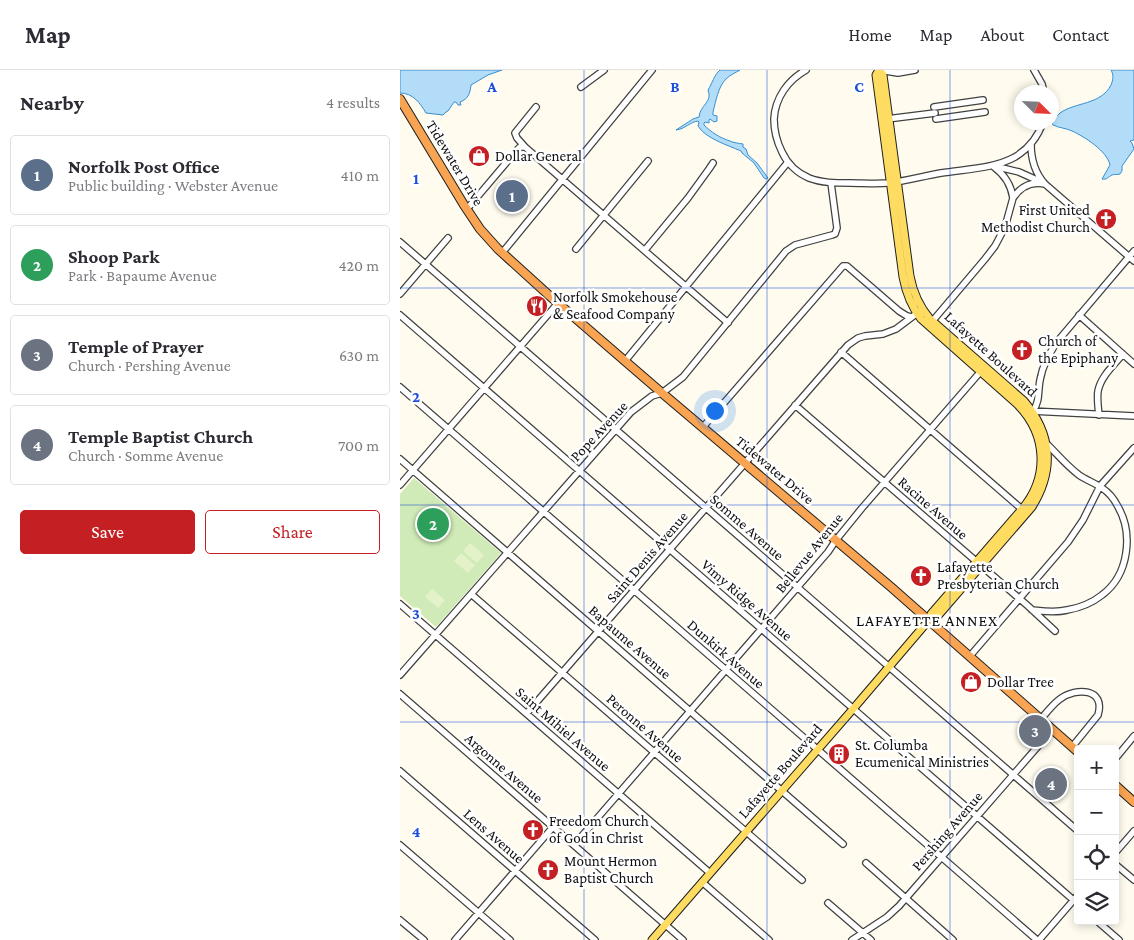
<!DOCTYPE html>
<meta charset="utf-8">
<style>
body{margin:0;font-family:"Crimson Pro",serif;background:#f2f2f3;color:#2b2b33}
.controls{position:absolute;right:15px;bottom:15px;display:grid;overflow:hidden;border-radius:5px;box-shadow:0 2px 8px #0003}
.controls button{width:45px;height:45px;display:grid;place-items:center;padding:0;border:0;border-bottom:1px solid #e1e1e2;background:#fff;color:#2b2b33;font:25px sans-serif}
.compass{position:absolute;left:614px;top:15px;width:45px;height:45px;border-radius:50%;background:#fff;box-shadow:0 2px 8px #0003;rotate:114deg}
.you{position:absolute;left:314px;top:340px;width:18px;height:18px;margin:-12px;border:4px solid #fff;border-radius:50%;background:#1a73e8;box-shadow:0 0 0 8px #1a73e833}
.badge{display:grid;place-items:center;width:32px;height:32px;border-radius:50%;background:#c42023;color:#fff;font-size:16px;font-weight:700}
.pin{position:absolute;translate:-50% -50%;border:2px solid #fff;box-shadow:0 1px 5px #0006}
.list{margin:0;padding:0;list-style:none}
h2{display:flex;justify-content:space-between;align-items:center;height:65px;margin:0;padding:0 20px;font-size:21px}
h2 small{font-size:16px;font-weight:400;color:#7c7c81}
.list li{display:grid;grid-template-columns:32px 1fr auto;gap:15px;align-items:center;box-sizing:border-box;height:80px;margin:0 10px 10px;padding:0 10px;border:1px solid #e1e1e2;border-radius:5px}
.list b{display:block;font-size:19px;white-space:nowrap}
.list p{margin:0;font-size:16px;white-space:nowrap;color:#7c7c81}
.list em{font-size:16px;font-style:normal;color:#7c7c81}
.actions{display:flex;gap:10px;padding:15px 20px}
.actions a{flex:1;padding:11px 0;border:1px solid #c42023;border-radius:5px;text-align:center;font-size:18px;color:#c42023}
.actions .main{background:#c42023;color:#fff}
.icon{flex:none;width:28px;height:28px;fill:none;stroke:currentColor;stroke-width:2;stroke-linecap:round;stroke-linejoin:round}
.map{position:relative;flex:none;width:734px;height:870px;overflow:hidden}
header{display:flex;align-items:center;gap:30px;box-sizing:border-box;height:70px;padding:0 25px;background:#fff;border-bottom:1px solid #e1e1e2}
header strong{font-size:24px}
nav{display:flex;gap:28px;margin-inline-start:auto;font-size:18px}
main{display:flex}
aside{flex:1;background:#fff}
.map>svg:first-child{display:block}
.green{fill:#d0ebb7}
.pitch{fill:#e3f2c9}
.water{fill:#b2dcf8;stroke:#368fd2}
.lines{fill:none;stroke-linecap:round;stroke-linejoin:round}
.minor-casing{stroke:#414141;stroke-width:8}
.major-casing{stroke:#1f1f1f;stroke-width:9}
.highway-casing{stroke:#1f1f1f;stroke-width:10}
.minor{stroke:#fff;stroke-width:5.5}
.major{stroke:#fddc61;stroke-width:7}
.highway{stroke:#f9a453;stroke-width:8}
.grid{fill:none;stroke:#1d4ed8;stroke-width:1;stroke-opacity:0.55}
.labels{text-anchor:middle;stroke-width:5;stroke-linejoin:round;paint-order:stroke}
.poi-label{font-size:15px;fill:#0e0e0e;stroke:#fff;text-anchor:start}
.street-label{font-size:15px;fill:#0e0e0e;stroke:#fff}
.neighbourhood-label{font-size:16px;letter-spacing:1px;fill:#0e0e0e;stroke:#fff}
.grid-label{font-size:16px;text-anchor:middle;font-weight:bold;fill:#1d4ed8;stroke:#fff;stroke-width:5;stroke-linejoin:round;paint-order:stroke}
</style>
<header>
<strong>Map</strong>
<nav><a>Home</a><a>Map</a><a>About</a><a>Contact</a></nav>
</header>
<main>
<aside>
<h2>Nearby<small>4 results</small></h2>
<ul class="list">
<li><span class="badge" style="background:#5c6f8a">1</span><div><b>Norfolk Post Office</b><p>Public building · Webster Avenue</p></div><em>410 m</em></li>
<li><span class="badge" style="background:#2e9e5b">2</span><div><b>Shoop Park</b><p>Park · Bapaume Avenue</p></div><em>420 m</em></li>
<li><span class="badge" style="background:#6b7280">3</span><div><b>Temple of Prayer</b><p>Church · Pershing Avenue</p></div><em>630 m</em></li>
<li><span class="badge" style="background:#6b7280">4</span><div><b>Temple Baptist Church</b><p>Church · Somme Avenue</p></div><em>700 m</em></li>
</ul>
<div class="actions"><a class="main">Save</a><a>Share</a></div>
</aside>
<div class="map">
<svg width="734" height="870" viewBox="0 0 734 870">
<rect width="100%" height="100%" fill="#fffcef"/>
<!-- green -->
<path class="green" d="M14 408 101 483 36 557 0 526V424Z"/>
<!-- pitch -->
<path class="pitch" d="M70 473 84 485 77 493 63 481Z
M61 483 75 495 68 503 54 491Z
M32 519 45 530 38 538 25 527Z"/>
<!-- water -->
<path class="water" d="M0 0H102L88 5 71 15C70 24 68 29 60 32L61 35H58L56 32H54L48 41 46 42 43 45 26 43C20 33 13 23 0 23Z
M320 0H340C335 3 330 5 326 9 318 17 316 31 313 42V45L317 46V51L314 52 310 49 309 50V53L305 52 304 53V55C311 62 320 68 330 71 334 73 338 73 343 74V77L346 79 348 85 357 93 368 108 366 109 364 108 354 93 342 83 341 81C327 75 305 68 298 56L299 52 298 51C290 52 285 59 276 60L293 49 299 47C300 35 313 32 308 20 312 14 314 5 320 0Z
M711 0H734V70L730 71 732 73 734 79 722 96V101L720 104C717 105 714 104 712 105 708 107 707 110 702 109L710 95C707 81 685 67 672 61 666 58 659 58 653 55L652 52C655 50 657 45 660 43 675 32 701 35 711 15 713 10 714 5 711 0Z"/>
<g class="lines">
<!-- minor casing -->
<g class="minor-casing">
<path id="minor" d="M406 0C388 10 375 28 374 49 374 60 377 72 382 82 387 93 397 103 409 108 422 113 436 113 450 113 463 113 476 114 488 113 506 111 523 106 541 103 565 99 593 99 615 87 628 79 638 67 643 52
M479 0 498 3 515 0
M634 0 642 14 644 22
M181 17 204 0
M534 37 583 30
M487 49 535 43
M536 49 585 42
M631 74C631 90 635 103 645 114L734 191
M125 77 117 68 115 63 136 37
M594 96 619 102 639 111
M594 97C605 105 611 115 613 128
M67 139 117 80 120 77H125L328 253
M0 172 678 761
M176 179 248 91
M245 180 288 128 309 99 313 93
M102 183 252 0
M0 224 48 168
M0 245 678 834
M679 245 734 294
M530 254 585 189 595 176 605 157 613 128C621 116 631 111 645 114
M441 282 624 441
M225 291 388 92
M0 317 637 870
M395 335 628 536 655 561
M631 341 734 346
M633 341C641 330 637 319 641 306 643 294 650 283 656 273L734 181
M699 345C698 337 697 328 698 321 701 306 714 295 723 284
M303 357 443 196H447L499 241 507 246 511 247
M0 389 443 774
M0 415 158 233
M71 524 402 810
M0 534 310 803
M632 540C643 541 655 543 667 540 679 538 692 533 702 525 729 505 734 463 717 435 714 429 708 422 702 418 695 413 686 410 679 405 667 396 658 385 648 375L644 373
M570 586 668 472 683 450 700 416 734 378
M0 605 231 342 252 326 262 323 283 307 386 181 395 175 432 165 435 164 437 158 431 113
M0 624 283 870
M127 643 448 275 458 268 465 266 483 264 496 259 520 241
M641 649C647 642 653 634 660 629 676 617 706 618 698 645L672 677
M715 689 734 666
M0 701 195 870
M0 775 110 870
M174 775 428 482 436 470 462 438 582 300
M715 783 734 761
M466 793 553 870
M715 794 734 810
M302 812 369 870
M428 833 471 870
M0 850 24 870
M697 851 719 870
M55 870 153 757
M452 870 487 847 499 836 653 659
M639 870 678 825"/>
</g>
<!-- major casing -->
<g class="major-casing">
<path id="major" d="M479 0 483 5 510 206C513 222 519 236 530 249L624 331C652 364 655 400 632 437L536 548 529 550
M252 870 453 639 529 550 531 544 622 439C649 407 647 365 618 335L521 249C511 236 506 223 503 207L476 5 479 0"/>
</g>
<!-- highway casing -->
<g class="highway-casing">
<path id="highway" d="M0 29 64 135 80 159 98 179 152 228 262 323 491 517 678 682
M715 715 734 732"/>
</g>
<!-- minor -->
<use href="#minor" class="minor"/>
<!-- major -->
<use href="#major" class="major"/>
<!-- highway -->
<use href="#highway" class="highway"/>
</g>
<!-- grid -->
<path class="grid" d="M184 0V870M367 0V870M550 0V870M0 218H734M0 435H734M0 652H734"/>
<!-- icons -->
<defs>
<g id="shop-disc" transform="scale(1.125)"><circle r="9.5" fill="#c42023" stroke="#fff"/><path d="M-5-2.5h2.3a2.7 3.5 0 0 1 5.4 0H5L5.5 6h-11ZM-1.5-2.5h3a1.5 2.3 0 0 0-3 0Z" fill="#fff"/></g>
<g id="church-disc" transform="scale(1.125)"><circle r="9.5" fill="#c42023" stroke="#fff"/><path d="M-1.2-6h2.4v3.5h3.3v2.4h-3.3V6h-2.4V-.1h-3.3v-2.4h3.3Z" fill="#fff"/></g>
<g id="restaurant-disc" transform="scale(1.125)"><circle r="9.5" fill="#c42023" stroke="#fff"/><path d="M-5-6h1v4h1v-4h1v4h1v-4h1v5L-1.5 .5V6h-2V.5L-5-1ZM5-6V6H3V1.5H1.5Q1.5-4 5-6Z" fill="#fff"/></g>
<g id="building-disc" transform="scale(1.125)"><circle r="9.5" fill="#c42023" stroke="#fff"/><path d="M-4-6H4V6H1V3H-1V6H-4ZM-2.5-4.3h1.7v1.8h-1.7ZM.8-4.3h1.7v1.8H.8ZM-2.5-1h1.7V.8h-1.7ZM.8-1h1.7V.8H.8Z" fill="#fff"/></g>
</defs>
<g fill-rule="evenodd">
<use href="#shop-disc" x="79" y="86"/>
<use href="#church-disc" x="706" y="149"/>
<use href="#restaurant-disc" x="137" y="236"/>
<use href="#church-disc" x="622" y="280"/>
<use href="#church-disc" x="521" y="506"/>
<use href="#shop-disc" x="571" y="612"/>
<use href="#building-disc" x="439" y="684"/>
<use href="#church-disc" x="133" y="760"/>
<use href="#church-disc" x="148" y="800"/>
</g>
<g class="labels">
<!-- poi labels -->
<g class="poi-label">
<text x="95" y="91">Dollar General</text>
<text x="690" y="145" text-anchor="end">First United<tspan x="690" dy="17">Methodist Church</tspan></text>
<text x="153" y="232">Norfolk Smokehouse<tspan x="153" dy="17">&amp; Seafood Company</tspan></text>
<text x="638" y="276">Church of<tspan x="638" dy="17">the Epiphany</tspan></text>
<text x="537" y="502">Lafayette<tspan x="537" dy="17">Presbyterian Church</tspan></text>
<text x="587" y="617">Dollar Tree</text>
<text x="455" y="680">St. Columba<tspan x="455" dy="17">Ecumenical Ministries</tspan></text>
<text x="149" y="756">Freedom Church<tspan x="149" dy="17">of God in Christ</tspan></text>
<text x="164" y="796">Mount Hermon<tspan x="164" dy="17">Baptist Church</tspan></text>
</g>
<!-- street labels -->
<g class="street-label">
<text transform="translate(55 93) rotate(59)" y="5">Tidewater Drive</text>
<text transform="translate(591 284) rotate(42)" y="5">Lafayette Boulevard</text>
<text transform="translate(199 361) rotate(-47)" y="5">Pope Avenue</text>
<text transform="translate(375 400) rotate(40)" y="5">Tidewater Drive</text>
<text transform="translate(533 438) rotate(41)" y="5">Racine Avenue</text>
<text transform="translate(347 457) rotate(41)" y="5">Somme Avenue</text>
<text transform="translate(409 483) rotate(-51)" y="5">Bellevue Avenue</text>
<text transform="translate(247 487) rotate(-49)" y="5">Saint Denis Avenue</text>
<text transform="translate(347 530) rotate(41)" y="5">Vimy Ridge Avenue</text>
<text transform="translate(230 572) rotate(41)" y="5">Bapaume Avenue</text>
<text transform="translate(326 584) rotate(41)" y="5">Dunkirk Avenue</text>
<text transform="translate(245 658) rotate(41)" y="5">Peronne Avenue</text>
<text transform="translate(163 659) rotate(41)" y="5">Saint Mihiel Avenue</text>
<text transform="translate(104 698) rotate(41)" y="5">Argonne Avenue</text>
<text transform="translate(380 701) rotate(-49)" y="5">Lafayette Boulevard</text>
<text transform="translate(547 761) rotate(-49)" y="5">Pershing Avenue</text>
<text transform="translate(94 766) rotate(41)" y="5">Lens Avenue</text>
</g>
<!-- neighbourhood labels -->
<g class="neighbourhood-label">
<text x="527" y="556">LAFAYETTE ANNEX</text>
</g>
</g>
<g class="grid-label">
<text x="92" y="22">A</text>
<text x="275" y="22">B</text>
<text x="459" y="22">C</text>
<text x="16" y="114">1</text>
<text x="16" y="332">2</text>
<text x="16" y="549">3</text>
<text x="16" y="767">4</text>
</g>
</svg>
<div class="controls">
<button>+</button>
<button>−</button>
<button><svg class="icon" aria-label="locate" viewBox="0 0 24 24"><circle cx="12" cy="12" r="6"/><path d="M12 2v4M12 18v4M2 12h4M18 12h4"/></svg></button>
<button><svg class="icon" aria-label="layers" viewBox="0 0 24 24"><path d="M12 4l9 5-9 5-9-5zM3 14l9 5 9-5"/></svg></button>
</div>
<svg class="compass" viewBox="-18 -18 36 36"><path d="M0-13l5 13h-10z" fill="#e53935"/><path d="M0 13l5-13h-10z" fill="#7c7c81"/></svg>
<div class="you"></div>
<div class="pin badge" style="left:112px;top:126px;background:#5c6f8a">1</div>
<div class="pin badge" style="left:33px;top:454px;background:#2e9e5b">2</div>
<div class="pin badge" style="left:635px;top:661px;background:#6b7280">3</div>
<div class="pin badge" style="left:651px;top:714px;background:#6b7280">4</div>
</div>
</main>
